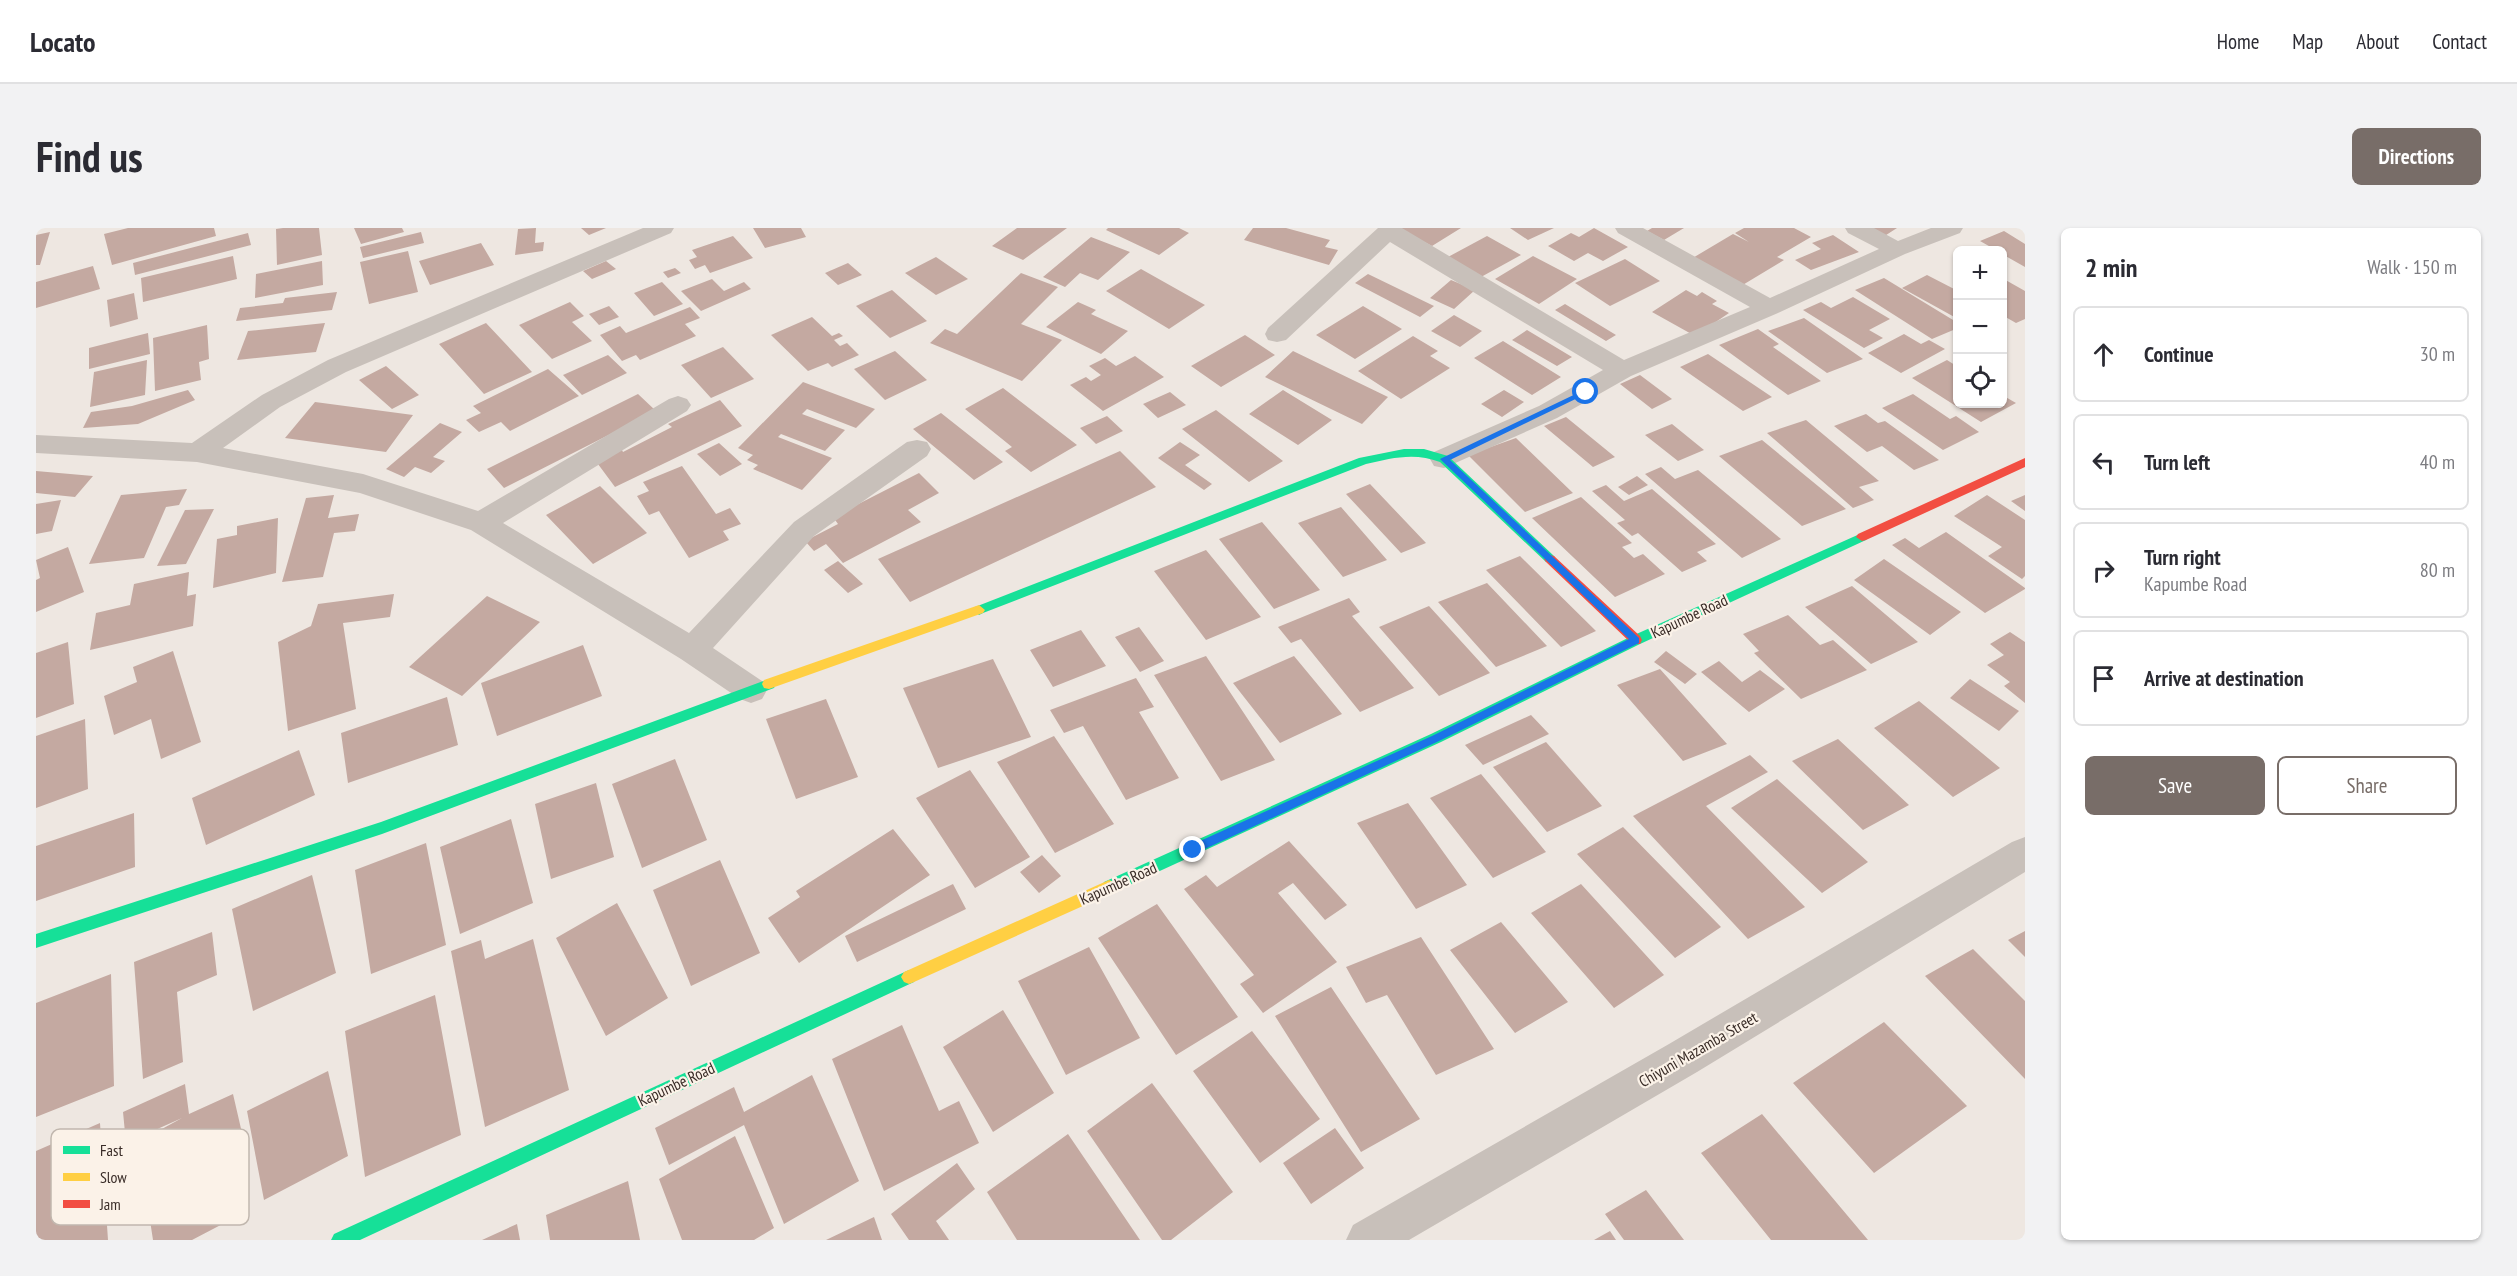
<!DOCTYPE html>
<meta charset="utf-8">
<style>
body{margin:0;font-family:"PT Sans Narrow",sans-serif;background:#f2f2f3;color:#2b2b33}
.controls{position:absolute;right:18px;top:18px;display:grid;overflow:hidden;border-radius:9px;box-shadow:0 2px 4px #0004}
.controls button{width:54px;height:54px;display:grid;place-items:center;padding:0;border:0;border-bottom:2px solid #e1e1e2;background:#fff;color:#2b2b33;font:30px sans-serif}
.stop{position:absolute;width:18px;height:18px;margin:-14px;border:4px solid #1a73e8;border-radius:50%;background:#fff}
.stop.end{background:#1a73e8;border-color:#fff;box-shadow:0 2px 6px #0008}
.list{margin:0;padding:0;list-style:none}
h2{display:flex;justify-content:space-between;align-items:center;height:78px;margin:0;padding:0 24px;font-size:26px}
h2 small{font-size:20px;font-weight:400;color:#7c7c81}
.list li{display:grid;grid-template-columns:39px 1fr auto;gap:18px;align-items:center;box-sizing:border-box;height:96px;margin:0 12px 12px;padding:0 12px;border:2px solid #e1e1e2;border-radius:9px}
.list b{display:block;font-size:22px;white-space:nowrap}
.list p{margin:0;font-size:20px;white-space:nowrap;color:#7c7c81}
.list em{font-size:20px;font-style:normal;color:#7c7c81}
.actions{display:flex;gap:12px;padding:18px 24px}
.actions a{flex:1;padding:14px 0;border:2px solid #786d68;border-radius:9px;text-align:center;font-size:21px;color:#786d68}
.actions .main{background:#786d68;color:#fff}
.icon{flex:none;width:33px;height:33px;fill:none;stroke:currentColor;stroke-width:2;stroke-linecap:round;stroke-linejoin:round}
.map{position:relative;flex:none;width:1989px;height:1012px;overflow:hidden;border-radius:9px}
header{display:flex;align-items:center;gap:36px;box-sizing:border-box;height:84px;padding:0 30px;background:#fff;border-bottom:2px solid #e1e1e2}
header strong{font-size:28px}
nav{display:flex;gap:33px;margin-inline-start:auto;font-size:21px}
.intro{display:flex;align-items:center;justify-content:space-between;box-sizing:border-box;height:144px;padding:0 36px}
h1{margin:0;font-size:42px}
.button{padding:15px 27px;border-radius:9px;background:#786d68;color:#fff;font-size:21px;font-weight:700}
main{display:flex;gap:36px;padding:0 36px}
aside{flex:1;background:#fff;border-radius:9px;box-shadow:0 2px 4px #0004}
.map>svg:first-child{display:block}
.building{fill:#c4a9a1}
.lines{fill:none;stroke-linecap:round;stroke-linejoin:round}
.street{fill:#c8c0ba;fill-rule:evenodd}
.fast{fill:#16e098;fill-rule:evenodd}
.slow{fill:#ffcf43;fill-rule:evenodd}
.jam{fill:#f24e42;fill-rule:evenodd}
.route{fill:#1a73e8}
.labels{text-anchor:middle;stroke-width:4.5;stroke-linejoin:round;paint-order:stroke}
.street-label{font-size:16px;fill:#392c27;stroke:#fbf2e8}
.key{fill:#fbf2e8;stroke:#c1b7ae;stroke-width:1.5}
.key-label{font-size:16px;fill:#392c27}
</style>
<header>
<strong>Locato</strong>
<nav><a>Home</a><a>Map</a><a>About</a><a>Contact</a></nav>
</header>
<div class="intro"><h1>Find us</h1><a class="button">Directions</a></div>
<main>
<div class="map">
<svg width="1989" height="1012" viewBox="0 0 1989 1012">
<rect width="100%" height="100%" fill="#eee7e1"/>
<!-- building -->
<path class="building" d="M92 0H178L180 8 76 37 68 6Z
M247 0H283L286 27 241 37 240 1Z
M318 0H366L368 4 325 16Z
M500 0 499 15 508 14 507 23 479 27 482 1Z
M545 0H570L553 7Z
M717 0H765L770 9 729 20Z
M981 0H1031L987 32 956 18Z
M1072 0H1143L1153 5 1123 27 1070 2Z
M1217 0H1250L1294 12 1289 19 1302 22 1293 37 1208 12Z
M1361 0H1425L1396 18Z
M1474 0H1518L1492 12Z
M1558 0 1592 19 1567 33 1552 25 1538 33 1512 18 1535 5 1543 9Z
M1616 0H1648L1628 12 1611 3Z
M1708 0H1758L1775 9 1741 29 1748 32 1705 58 1655 31 1697 6 1713 14 1699 5Z
M1828 0H1861L1847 9Z
M1968 3 1989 16V39L1966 26V22H1960L1944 13Z
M14 4 4 37H0V7Z
M385 4 388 15 327 30 324 19Z
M212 5 215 17 99 47 97 35Z
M1797 7 1823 24 1775 42 1759 32 1785 21 1776 15Z
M697 8 717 30 674 45 669 37 659 41 653 32 661 29 656 22Z
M1451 8 1485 27 1445 49 1412 29Z
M1055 9 1094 24 1062 52 1044 45 1029 59 1007 49Z
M445 15 458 37 394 57 383 33Z
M372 23 382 64 333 76 324 34Z
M197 28 201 51 107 74 105 50Z
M1497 28 1541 51 1503 76 1459 51Z
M900 29 932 51 900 67 869 45Z
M1589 31 1624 53 1574 78 1539 55Z
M286 33 287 57 219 70 220 46Z
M570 33 580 41 556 51 547 43Z
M812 35 826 47 802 57 789 45Z
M57 38 64 61 0 80V54Z
M639 40 645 45 632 50 627 44Z
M1105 41 1169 77 1133 101 1070 63Z
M985 45 1022 59 985 96 1026 112 986 153 894 115 909 101 921 106Z
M1332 46 1398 78 1384 89 1319 55Z
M1891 47 1922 63V91L1866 60Z
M1848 50 1922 95V100L1896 111 1819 62Z
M1966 50 1989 63V91L1980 95 1966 87Z
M676 51 688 63 708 54 715 61 665 83 645 63Z
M1415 52 1439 62 1418 81 1394 70Z
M626 54 647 76 618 88 598 65Z
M856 62 891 93 854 110 820 78Z
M1650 62 1661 68 1666 64 1681 73 1676 76 1693 85 1659 108 1616 84Z
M301 64 296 82 200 93 204 80 247 75 249 70Z
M98 65 102 91 74 99 71 72Z
M1817 69 1854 91 1833 102 1847 110 1828 120 1767 82 1785 74 1795 80Z
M534 74 548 88 536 94 556 113 516 131 483 97Z
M1042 74 1060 82 1055 86 1092 103 1065 126 1010 99Z
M1529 76 1580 107 1570 113 1519 82Z
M573 78 583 89 563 97 553 86Z
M1327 78 1366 101 1319 131 1280 107Z
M654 79 664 90 649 96 660 108 604 132 600 127 586 133 564 107 584 98 590 105Z
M1418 87 1446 103 1424 119 1395 103Z
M776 89 796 108 803 105 807 108 798 112 804 118 811 115 823 127 796 139 792 135 772 143 735 107Z
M1768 90 1827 131 1791 145 1732 103Z
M289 95 280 124 201 132 212 103Z
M450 95 496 144 448 166 403 116Z
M171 97 173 131 163 134 165 152 119 163 117 110Z
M1722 101 1743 116 1737 119 1785 153 1752 167 1683 117Z
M1491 102 1536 129 1521 138 1476 112Z
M112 105 114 126 53 141V120Z
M1868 106 1885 116 1893 112 1909 121 1865 145 1832 125Z
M1209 107 1239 127 1185 159 1155 138Z
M1377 108 1402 123 1394 128 1414 140 1365 171 1322 143Z
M1467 113 1525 149 1496 167 1438 130Z
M687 119 718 151 675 170 645 137Z
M859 123 891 152 849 172 818 141Z
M1257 123 1352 169 1326 196 1229 149Z
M1672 126 1736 169 1707 183 1644 139Z
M572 127 591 145 546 167 527 147Z
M1099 128 1128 149 1067 183 1034 157 1050 149 1055 153 1065 147 1053 138 1069 130 1080 138Z
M111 132 109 167 54 179 58 144Z
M1911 132 1922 139V176H1966V167L1980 175 1945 194 1876 150Z
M350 138 383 167 356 181 323 152Z
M512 141 543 168 474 203 465 194 443 204 430 192 445 185 437 178Z
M1604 147 1636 171 1616 181 1584 156Z
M767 154 839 181 820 200 771 181 766 186 809 202 789 223 745 206 742 209 796 230 766 262 717 241 722 237 711 232 717 227 702 220Z
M967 160 1041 217 995 244 969 223 976 219 929 181Z
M152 162 159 172 102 196 47 200 55 184 96 178Z
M1247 162 1296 192 1262 217 1213 186Z
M1468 162 1488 174 1466 189 1445 176Z
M1134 164 1150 177 1122 190 1107 176Z
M602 166 620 183 468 260 451 241Z
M1877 166 1914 191 1920 188 1943 204 1907 222 1846 180Z
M684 172 706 198 579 259 559 232 584 218 587 224 636 199 632 196Z
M279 174 377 187 350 224 249 210Z
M1180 182 1247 233 1213 254 1146 201Z
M905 185 967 234 938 252 877 201Z
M1830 186 1842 195 1849 193 1903 232 1878 242 1846 218 1831 224 1798 198Z
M1071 188 1087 203 1060 216 1044 200Z
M1530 189 1579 229 1557 239 1508 198Z
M1770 192 1843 253 1823 259 1838 272 1817 280 1731 205Z
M404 195 426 204 397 229 409 233 395 245 379 239 368 249 350 241Z
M1636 196 1668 222 1642 233 1609 207Z
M1480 210 1537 265 1489 284 1432 227Z
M1726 212 1810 281 1766 298 1683 228Z
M1144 214 1164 227 1149 237 1176 256 1168 262 1122 230Z
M683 215 706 236 684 248 661 226Z
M1084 223 1120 259 874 374 842 331Z
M646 238 680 286 694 280 705 296 687 303 693 312 653 330 623 283 613 287 601 268 613 263 607 254Z
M1625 239 1639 251 1662 242 1745 311 1706 330 1609 246Z
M0 243 57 248 39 269 0 265Z
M883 245 903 265 872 282 885 294 807 335 790 316 778 323 769 313 802 296 797 289Z
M1601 248 1612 257 1593 267 1582 259Z
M1334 256 1390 315 1365 325 1310 266Z
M1570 257 1588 273 1616 261 1680 316 1661 324 1671 333 1646 344 1602 305 1596 308 1581 295 1589 292 1556 263Z
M564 258 611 305 557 336 510 287Z
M151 261 143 277 130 279 108 330 53 336 85 267Z
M298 267 292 290 323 286 319 303 298 305 287 349 246 354 270 270Z
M1951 267 1989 292V348L1986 351 1952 328 1966 319 1918 288Z
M1989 267V283L1975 273Z
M1545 269 1596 315 1586 319 1598 330 1607 326 1629 346 1579 369 1496 290Z
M25 272 16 303 0 306V276Z
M1305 279 1351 332 1307 349 1262 295Z
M178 281 150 336 121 338 149 282Z
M242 290 240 345 177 360 181 311 201 307V298Z
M1226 294 1284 362 1238 381 1183 311Z
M1910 304 1989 360V361L1949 385 1856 317 1869 310 1883 320Z
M32 319 48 364 0 384V352L4 350 0 332Z
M1170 322 1225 389 1170 412 1118 343Z
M1484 328 1560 403 1525 419 1450 342Z
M1848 331 1925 384 1894 407 1818 352Z
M802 333 827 356 812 365 788 342Z
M153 344 151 368 160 366 157 398 54 422 60 385 94 377 98 356Z
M1451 355 1511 418 1460 439 1402 374Z
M1816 358 1882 414 1835 436 1769 379Z
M358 366 354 389 307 395 320 481 252 503 242 414 275 398 282 376Z
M451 368 504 394 426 468 373 439Z
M1313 370 1324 384 1316 388 1378 460 1324 484 1265 411 1255 415 1242 399Z
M1393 378 1454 445 1403 468 1343 399Z
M1752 387 1784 417 1797 412 1831 442 1765 471 1718 425 1723 423 1707 406Z
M1103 399 1128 433 1104 444 1079 409Z
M1045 402 1070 438 1017 459 994 422Z
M1974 404 1989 414V475L1968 458 1974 454 1951 437 1968 427 1954 416Z
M32 414 38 476 0 490V425Z
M547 417 566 468 461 508 445 455Z
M137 423 165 514 125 531 115 491 78 507 68 468 101 454 97 439Z
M1630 423 1661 446 1649 456 1618 434Z
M1170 428 1239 532 1185 553 1118 447Z
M1258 428 1306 486 1244 515 1197 455Z
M957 431 995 509 902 540 867 460Z
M1683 433 1706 454 1724 442 1749 461 1713 484 1665 444Z
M1624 441 1691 516 1647 533 1581 457Z
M1100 450 1118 479 1103 484 1143 550 1090 572 1047 498 1028 505 1014 482Z
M1934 451 1983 483 1963 503 1914 470Z
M411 469 422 517 312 555 305 505Z
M790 471 822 549 760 571 730 491Z
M1883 473 1964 540 1917 569 1838 500Z
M1495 487 1513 506 1447 537 1429 517Z
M49 491 52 561 0 580V508Z
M1018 508 1078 596 1019 625 961 534Z
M1802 511 1873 577 1827 602 1756 533Z
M1510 514 1566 578 1511 604 1457 539Z
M263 522 279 567 170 617 156 570Z
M1714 527 1732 544 1670 578 1769 679 1712 711 1597 588Z
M639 531 671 612 606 640 576 556Z
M934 542 994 629 939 660 880 570Z
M1445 546 1510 624 1457 650 1394 570Z
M1741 551 1832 634 1786 665 1695 580Z
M560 555 578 629 515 651 499 576Z
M1372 575 1431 657 1380 681 1321 595Z
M98 585 99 639 0 673V618Z
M475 591 497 675 424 706 404 619Z
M1587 599 1685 699 1639 730 1541 626Z
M857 601 894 647 763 735 732 690 764 669 760 663Z
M1253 613 1311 677 1289 692 1257 655 1242 665 1301 734 1227 785 1204 756 1218 747 1148 661 1170 647 1181 659Z
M390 615 410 717 335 746 319 642Z
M1006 627 1025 648 1003 665 984 644Z
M684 632 724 725 655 758 617 662Z
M276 647 300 745 217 783 196 681Z
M917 656 930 681 821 734 809 708Z
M1545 656 1628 747 1578 780 1495 685Z
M581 675 632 770 570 808 520 710Z
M1121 676 1202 789 1140 827 1062 710Z
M1465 694 1532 774 1479 805 1414 722Z
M1989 703V729L1972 712Z
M176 704 181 747 141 764 147 834 107 851 98 734Z
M1385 709 1458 821 1400 847 1351 767 1330 775 1310 739Z
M497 711 533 862 449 899 415 723 445 712 449 731Z
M1053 719 1104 810 1030 847 982 753Z
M1937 721 1989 773V851L1889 748Z
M75 746 78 858 0 889V775Z
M1295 759 1384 891 1325 924 1239 788Z
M399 767 425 907 329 949 309 803Z
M967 782 1018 865 957 904 907 819Z
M1848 794 1931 878 1838 945 1757 855Z
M866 797 903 883 923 873 943 915 848 963 796 831Z
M1216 803 1284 891 1224 935 1157 843Z
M292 843 312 928 228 972 211 883Z
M776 847 823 953 748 996 708 897 633 937 619 900 698 859 708 884Z
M1116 855 1197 964 1135 1012H1126L1051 903Z
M149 856 153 886 197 866 206 905 184 917 198 990 156 1012H117L102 914 146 890 90 915 87 884Z
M1726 886 1832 1012H1735L1665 925Z
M64 895 72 1012H0V923Z
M1299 900 1328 940 1275 976 1247 935Z
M1032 906 1104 1012H981L951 964Z
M699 908 738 1000 718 1012H646L623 951Z
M921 935 939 961 900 993 913 1012H873L855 986Z
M592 953 604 1012H514L510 987Z
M1610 962 1648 1012H1588L1569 986Z
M838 989 846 1012H790Z
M481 996 484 1012H446Z
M1574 1003 1580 1012H1558Z"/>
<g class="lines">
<!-- street -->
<path class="street" d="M607 0H638L635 5 310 144 244 179 187 220 327 246 442 283 633 171 642 168 651 171 655 177 651 183 467 295 653 405 758 294 871 214 881 212 891 214 895 221 891 228 778 308 677 420 726 453 731 462 726 471 715 475 704 471 645 431 435 302 324 265 161 234 0 225V207L156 215 226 167 292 132Z
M1342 0H1366L1588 132 1714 79 1582 5 1579 0H1607L1734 70 1843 21 1812 5 1809 0H1838L1862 13 1895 0H1927L1924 5 1869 26 1742 85 1595 148 1521 190 1408 240 1398 238 1394 231 1398 224 1503 178 1567 142 1354 14 1250 112 1241 114 1232 112 1229 106 1232 100Z
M1989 609V644L1661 844 1373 1012H1310L1317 997 1633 816 1976 614Z"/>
<!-- fast -->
<path class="fast" d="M1368 221H1388L1412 228 1518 328 1520 331 1518 334H1510L1404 234C1379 224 1355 230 1330 236L947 385 943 387 937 382 939 379 1323 230Z
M1826 305 1832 309 1830 312 1604 416 1405 514 1078 664 1073 666 1068 664 1066 659 1068 654 1395 506 1596 408Z
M733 451 738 452 740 456 738 460 346 606 0 720V706L345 594Z
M873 742 878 744 881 749 878 754 324 1012H295L298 1006Z"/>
<!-- slow -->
<path class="slow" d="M943 377 949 382 947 385 733 461 728 460 726 456 728 452Z
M1073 652 1078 654 1080 659 1078 664 878 754 873 756 868 754 865 749 868 744Z"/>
<!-- jam -->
<path class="jam" d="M1989 230V239L1830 312 1826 313 1820 309 1822 306Z
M1514 327 1518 328 1604 408 1606 412 1604 416H1596L1510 334 1508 331Z"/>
</g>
<!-- route -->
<path class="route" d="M1548 162 1554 164 1414 232 1603 410V415L1403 513 1160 625H1153V618L1396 508 1593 411 1404 231Z"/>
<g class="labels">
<!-- street labels -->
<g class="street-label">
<text transform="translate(1653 388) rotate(-25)" y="6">Kapumbe Road</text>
<text transform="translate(1082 655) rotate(-24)" y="6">Kapumbe Road</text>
<text transform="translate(1662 821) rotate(-30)" y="6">Chiyuni Mazamba Street</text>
<text transform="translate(640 856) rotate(-25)" y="6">Kapumbe Road</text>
</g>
</g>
<!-- legend -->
<rect x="15" y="901" width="198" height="96" rx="9" class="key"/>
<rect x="27" y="918" width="27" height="8" fill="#16e098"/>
<rect x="27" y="945" width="27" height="8" fill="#ffcf43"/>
<rect x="27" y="972" width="27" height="8" fill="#f24e42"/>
<g class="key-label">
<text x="64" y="928">Fast</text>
<text x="64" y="955">Slow</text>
<text x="64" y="982">Jam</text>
</g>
</svg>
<div class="controls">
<button>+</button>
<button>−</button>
<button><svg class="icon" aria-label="locate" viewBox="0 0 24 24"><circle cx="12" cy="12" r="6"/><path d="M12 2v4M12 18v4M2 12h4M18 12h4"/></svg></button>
</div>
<div class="stop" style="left:1550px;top:164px"></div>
<div class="stop end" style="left:1157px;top:622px"></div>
</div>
<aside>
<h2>2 min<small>Walk · 150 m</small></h2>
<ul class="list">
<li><svg class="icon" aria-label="ahead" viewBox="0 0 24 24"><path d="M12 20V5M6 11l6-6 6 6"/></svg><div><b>Continue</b></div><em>30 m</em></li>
<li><svg class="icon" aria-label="left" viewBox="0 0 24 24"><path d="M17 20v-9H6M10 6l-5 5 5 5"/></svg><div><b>Turn left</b></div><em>40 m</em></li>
<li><svg class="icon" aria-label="right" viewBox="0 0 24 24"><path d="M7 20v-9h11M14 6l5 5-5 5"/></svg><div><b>Turn right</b><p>Kapumbe Road</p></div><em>80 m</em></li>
<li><svg class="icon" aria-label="arrive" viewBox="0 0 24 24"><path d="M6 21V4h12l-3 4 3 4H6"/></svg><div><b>Arrive at destination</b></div></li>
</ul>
<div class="actions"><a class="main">Save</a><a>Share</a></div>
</aside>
</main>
